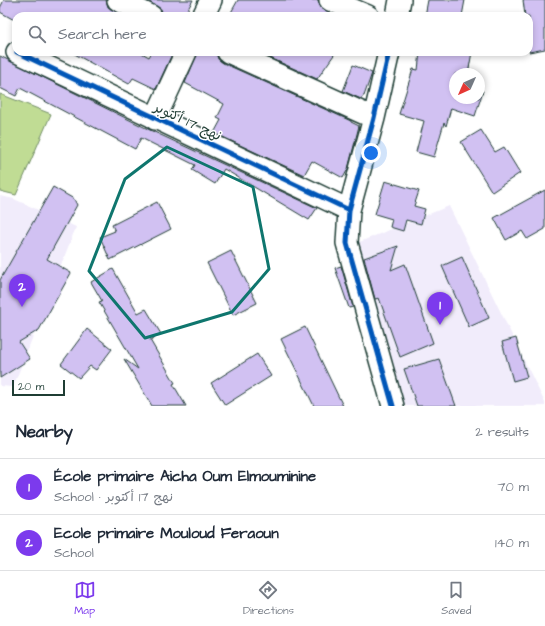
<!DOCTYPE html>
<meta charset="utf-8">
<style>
body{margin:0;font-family:"Architects Daughter","Playpen Sans Arabic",sans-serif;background:#f6f6f7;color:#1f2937}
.compass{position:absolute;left:449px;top:68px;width:36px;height:36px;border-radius:50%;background:#fff;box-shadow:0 2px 6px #0003;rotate:225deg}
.scale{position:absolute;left:12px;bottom:10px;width:53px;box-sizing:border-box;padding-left:4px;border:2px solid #1f3d34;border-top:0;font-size:11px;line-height:14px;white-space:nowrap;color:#1f3d34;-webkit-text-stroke:3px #fff;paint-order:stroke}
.you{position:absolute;left:371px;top:153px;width:14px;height:14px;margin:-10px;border:3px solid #fff;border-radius:50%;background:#1a73e8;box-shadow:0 0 0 6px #1a73e833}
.badge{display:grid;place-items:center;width:26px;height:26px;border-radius:50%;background:#7c3aed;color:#fff;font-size:13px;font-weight:700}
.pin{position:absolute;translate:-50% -33px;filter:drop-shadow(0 1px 2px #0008)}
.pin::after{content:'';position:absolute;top:21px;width:14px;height:12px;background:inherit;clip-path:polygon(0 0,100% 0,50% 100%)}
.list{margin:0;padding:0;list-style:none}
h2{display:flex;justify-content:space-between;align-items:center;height:52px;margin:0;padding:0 16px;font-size:17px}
h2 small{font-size:13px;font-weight:400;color:#747a83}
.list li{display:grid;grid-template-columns:26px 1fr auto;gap:12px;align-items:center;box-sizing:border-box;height:56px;padding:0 16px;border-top:1px solid #e0e1e3}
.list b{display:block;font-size:15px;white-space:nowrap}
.list p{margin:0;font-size:13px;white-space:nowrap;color:#747a83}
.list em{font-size:13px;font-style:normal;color:#747a83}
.icon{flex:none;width:22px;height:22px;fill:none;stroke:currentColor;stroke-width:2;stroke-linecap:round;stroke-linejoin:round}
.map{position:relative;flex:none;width:545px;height:406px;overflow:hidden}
.search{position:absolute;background:#fff;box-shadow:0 2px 6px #0003;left:12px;right:12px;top:12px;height:44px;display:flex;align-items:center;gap:10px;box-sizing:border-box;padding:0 14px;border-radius:12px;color:#747a83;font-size:15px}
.sheet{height:164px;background:#fff}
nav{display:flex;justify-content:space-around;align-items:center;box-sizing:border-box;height:56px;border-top:1px solid #e0e1e3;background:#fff;font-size:11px;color:#747a83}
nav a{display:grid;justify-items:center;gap:2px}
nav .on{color:#7c3aed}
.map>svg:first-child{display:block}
.built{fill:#f1ecfb}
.green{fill:#c0dc94;stroke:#708c64}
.building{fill:#d1c1f2;stroke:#1f3d34}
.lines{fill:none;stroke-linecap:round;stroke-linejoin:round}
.minor-casing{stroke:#1f3d34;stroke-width:24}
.minor{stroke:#fff;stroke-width:21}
.cycleway-casing{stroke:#fff;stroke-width:8}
.cycleway{stroke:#0057b8;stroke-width:5}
.marked{fill:none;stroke:#0f766e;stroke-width:3;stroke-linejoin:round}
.labels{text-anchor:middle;stroke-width:3;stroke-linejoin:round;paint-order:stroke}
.street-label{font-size:14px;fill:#1f3d34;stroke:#fff}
</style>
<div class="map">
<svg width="545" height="406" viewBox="0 0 545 406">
<rect width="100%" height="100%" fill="#fff"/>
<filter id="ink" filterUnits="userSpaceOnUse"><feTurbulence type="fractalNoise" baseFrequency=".025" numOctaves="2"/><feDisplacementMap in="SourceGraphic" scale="8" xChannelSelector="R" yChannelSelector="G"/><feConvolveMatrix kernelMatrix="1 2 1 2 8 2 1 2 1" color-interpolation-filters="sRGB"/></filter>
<g filter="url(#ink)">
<!-- built -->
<path class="built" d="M0 196 14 199 76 227 13 387 0 386Z
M449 206 545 403V406H400L347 247Z"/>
<!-- green -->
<path class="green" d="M0 94 51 114 16 195 0 191Z"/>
<!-- building -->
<path class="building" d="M4 0H106L108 7 123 16H16V21L0 12V8Z
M146 0H193L184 16H163L161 9Z
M238 0H318L321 8 337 16H229Z
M428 0H465L462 16H425Z
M523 0H545V49L529 52V16H525Z
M71 52H140L149 57 152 52H173L156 89 133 78 129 84Z
M198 52H216L218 59 223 63 351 121V122L359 126 348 169 343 178 312 161 304 175 214 133 221 120 217 118 224 104 185 83Z
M257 52H336L317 79Z
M420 52H472L468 74H455V98H479V90L483 91 475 116 451 108 446 126 444 123 434 157 416 152 424 121 399 114 413 69 418 70Z
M0 56 150 130 317 208 309 220 224 169 215 184 192 170 195 165 141 138 135 149 20 88 16 96 0 88Z
M353 65 372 73 364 96H363L361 99 343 91Z
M481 130 495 152 504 147 520 173 492 192 461 142Z
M385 181 419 191 414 206 425 209 421 224 406 220 403 231 390 227 392 219 375 214Z
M53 187 74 199 77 205 47 259 71 273 39 330 19 342 30 359 0 378V280Z
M545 190V229L527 239 522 231 506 240 494 218Z
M157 202 171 229 110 260 100 237 115 231 112 225Z
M398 246 391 270 405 264 433 343 400 357 379 298 375 299 364 258Z
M231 251 257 303 233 315 207 263Z
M462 257 489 318 469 327 442 266Z
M341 266 353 307 349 308 335 268Z
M113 269 138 313 146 309 161 334 150 340 175 383 173 384 186 406H152L124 359 138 369 99 302 102 301 91 282Z
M305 327 343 406H314L281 339Z
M87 329 112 349 96 370 90 366 79 378 61 364Z
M516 338 527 377 513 381 502 342Z
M257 354 271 376 225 405 211 383Z
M439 359 456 406H417L404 369Z"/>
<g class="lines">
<!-- minor casing -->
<g class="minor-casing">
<path id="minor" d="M118 0 151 16
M330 0 368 16
M203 16 211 0
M397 16 400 0
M17 52 349 210
M228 52 374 118
M389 52 374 118 349 210 347 243 393 406
M155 119 186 52"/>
</g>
<!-- minor -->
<use href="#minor" class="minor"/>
<!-- cycleway casing -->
<g class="cycleway-casing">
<path id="cycleway" d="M17 52 349 210
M389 52 374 118 349 210 347 243 393 406"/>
</g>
<!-- cycleway -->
<use href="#cycleway" class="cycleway"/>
</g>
</g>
<!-- marked area -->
<path class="marked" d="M167 147 253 187 269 269 232 312 145 338 89 271 125 179Z"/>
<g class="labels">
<!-- street labels -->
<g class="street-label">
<text transform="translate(188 121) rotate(25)" y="5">نهج 17 أكتوبر</text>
</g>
</g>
</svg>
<svg class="compass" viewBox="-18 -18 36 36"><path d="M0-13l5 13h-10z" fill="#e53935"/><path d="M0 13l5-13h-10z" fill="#747a83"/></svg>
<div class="scale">20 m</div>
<div class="you"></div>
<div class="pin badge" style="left:440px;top:325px">1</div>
<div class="pin badge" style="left:22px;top:307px">2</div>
<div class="search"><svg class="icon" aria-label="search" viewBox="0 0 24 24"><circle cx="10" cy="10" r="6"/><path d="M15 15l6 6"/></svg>Search here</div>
</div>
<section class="sheet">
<h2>Nearby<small>2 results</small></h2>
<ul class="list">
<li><span class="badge">1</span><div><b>École primaire Aicha Oum Elmouminine</b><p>School · نهج 17 أكتوبر</p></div><em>70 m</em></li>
<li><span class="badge">2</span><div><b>Ecole primaire Mouloud Feraoun</b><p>School</p></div><em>140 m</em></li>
</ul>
</section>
<nav>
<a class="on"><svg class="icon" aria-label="map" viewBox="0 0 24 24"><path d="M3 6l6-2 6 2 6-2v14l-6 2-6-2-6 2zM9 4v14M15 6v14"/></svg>Map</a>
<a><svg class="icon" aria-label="directions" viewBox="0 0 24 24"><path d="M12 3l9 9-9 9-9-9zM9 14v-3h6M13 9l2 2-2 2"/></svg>Directions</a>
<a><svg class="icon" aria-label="saved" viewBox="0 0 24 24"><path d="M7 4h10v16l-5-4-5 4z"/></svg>Saved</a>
</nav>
